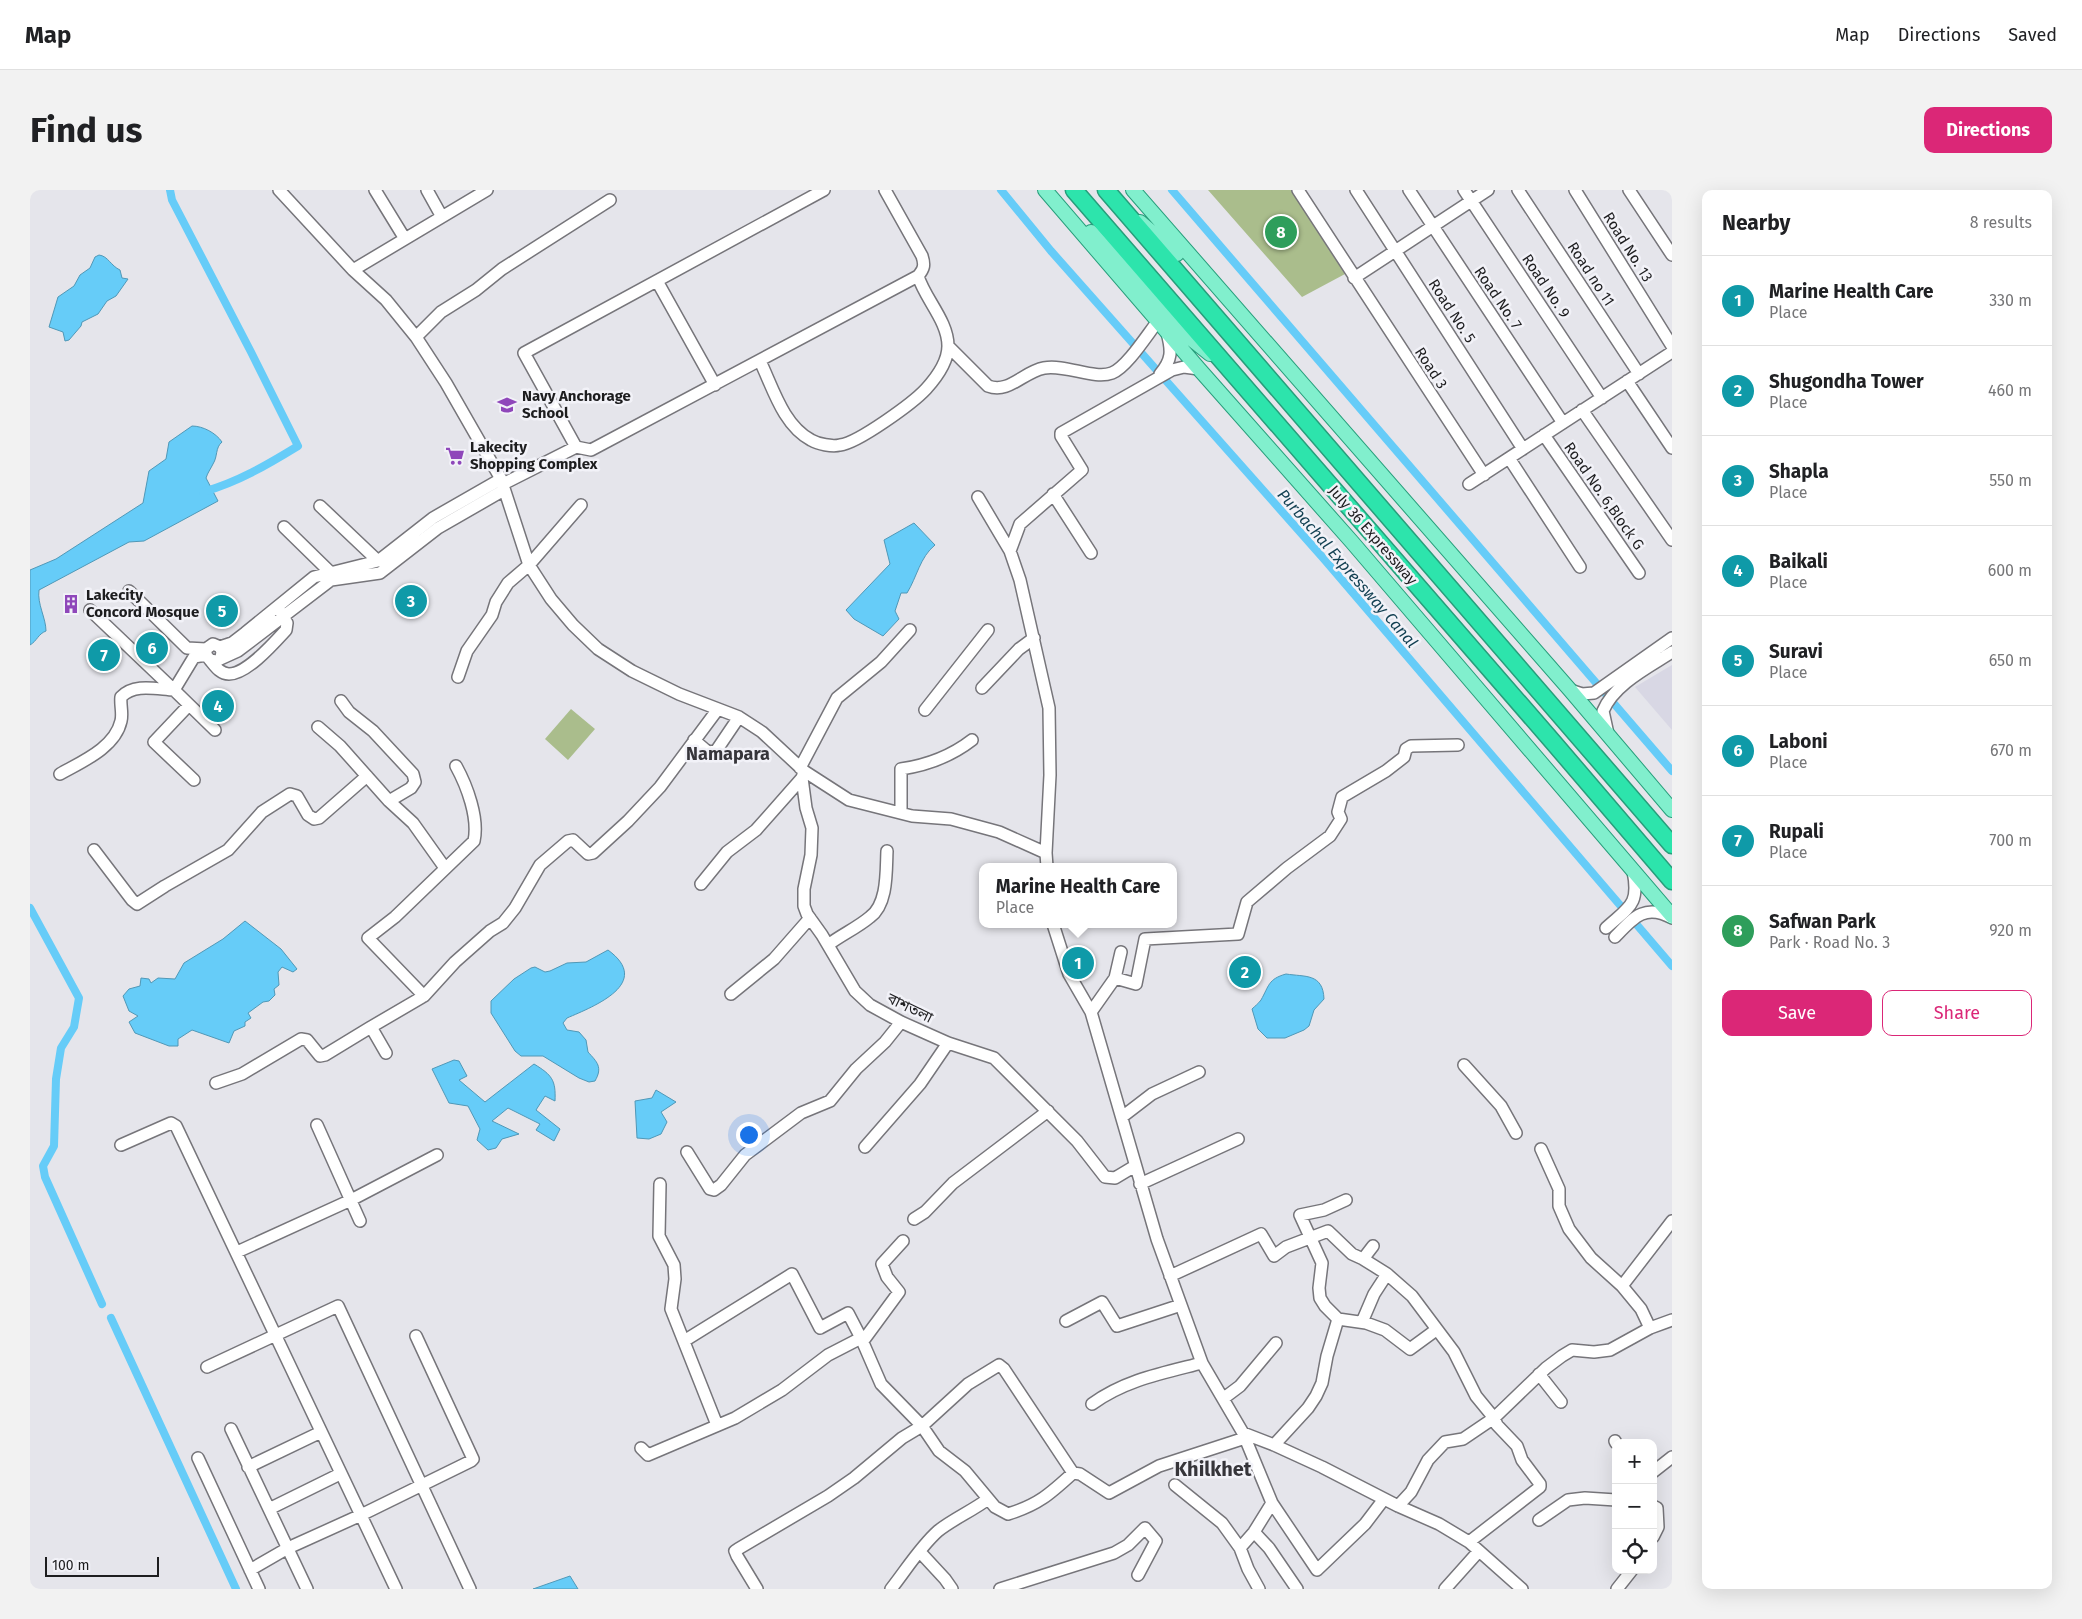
<!DOCTYPE html>
<meta charset="utf-8">
<style>
body{margin:0;font-family:"Fira Sans","Noto Sans Bengali",sans-serif;background:#f2f2f2;color:#202124}
.controls{position:absolute;right:15px;bottom:15px;display:grid;overflow:hidden;border-radius:10px;box-shadow:0 5px 20px #0002}
.controls button{width:45px;height:45px;display:grid;place-items:center;padding:0;border:0;border-bottom:1px solid #e0e0e0;background:#fff;color:#202124;font:25px sans-serif}
.scale{position:absolute;left:15px;bottom:12px;width:114px;box-sizing:border-box;padding-left:5px;border:2px solid #1d1d1f;border-top:0;font-size:14px;line-height:18px;white-space:nowrap;color:#1d1d1f;-webkit-text-stroke:4px #f2f2f8;paint-order:stroke}
.you{position:absolute;left:718px;top:944px;width:18px;height:18px;margin:-12px;border:4px solid #fff;border-radius:50%;background:#1a73e8;box-shadow:0 0 0 8px #1a73e833}
.badge{display:grid;place-items:center;width:32px;height:32px;border-radius:50%;background:#db2777;color:#fff;font-size:16px;font-weight:700}
.pin{position:absolute;translate:-50% -50%;border:2px solid #fff;box-shadow:0 1px 5px #0006}
.popup{position:absolute;left:949px;top:673px;width:198px;height:65px;box-sizing:border-box;display:grid;place-content:center;border-radius:10px;background:#fff;filter:drop-shadow(0 1px 4px #0005);font-size:16px;white-space:nowrap;color:#757577}
.popup b{font-size:19px;color:#202124}
.popup::after{content:'';position:absolute;left:50%;top:100%;margin-left:-10px;border:10px solid transparent;border-top-color:#fff}
.list{margin:0;padding:0;list-style:none}
h2{display:flex;justify-content:space-between;align-items:center;height:65px;margin:0;padding:0 20px;font-size:21px}
h2 small{font-size:16px;font-weight:400;color:#757577}
.list li{display:grid;grid-template-columns:32px 1fr auto;gap:15px;align-items:center;box-sizing:border-box;height:90px;padding:0 20px;border-top:1px solid #e0e0e0}
.list b{display:block;font-size:19px;white-space:nowrap}
.list p{margin:0;font-size:16px;white-space:nowrap;color:#757577}
.list em{font-size:16px;font-style:normal;color:#757577}
.actions{display:flex;gap:10px;padding:15px 20px}
.actions a{flex:1;padding:11px 0;border:1px solid #db2777;border-radius:10px;text-align:center;font-size:18px;color:#db2777}
.actions .main{background:#db2777;color:#fff}
.icon{flex:none;width:28px;height:28px;fill:none;stroke:currentColor;stroke-width:2;stroke-linecap:round;stroke-linejoin:round}
.map{position:relative;flex:none;width:1642px;height:1399px;overflow:hidden;border-radius:10px}
header{display:flex;align-items:center;gap:30px;box-sizing:border-box;height:70px;padding:0 25px;background:#fff;border-bottom:1px solid #e0e0e0}
header strong{font-size:24px}
nav{display:flex;gap:28px;margin-inline-start:auto;font-size:18px}
.intro{display:flex;align-items:center;justify-content:space-between;box-sizing:border-box;height:120px;padding:0 30px}
h1{margin:0;font-size:35px}
.button{padding:12px 22px;border-radius:10px;background:#db2777;color:#fff;font-size:18px;font-weight:700}
main{display:flex;gap:30px;padding:0 30px}
aside{flex:1;background:#fff;border-radius:10px;box-shadow:0 5px 20px #0002}
.map>svg:first-child{display:block}
.built{fill:#d8d7e4}
.green{fill:#aabd8c}
.water{fill:#66ccf8;stroke:#5098b7}
.lines{fill:none;stroke-linecap:round;stroke-linejoin:round}
.canal{stroke:#66ccf8;stroke-width:8}
.minor-casing{stroke:#76757a;stroke-width:14}
.major-casing{stroke:#279e7b;stroke-width:16}
.highway-casing{stroke:#279e7b;stroke-width:19}
.minor{stroke:#fff;stroke-width:11}
.major{stroke:#81efcd;stroke-width:14}
.highway{stroke:#2de4ac;stroke-width:16}
.labels{text-anchor:middle;stroke-width:5;stroke-linejoin:round;paint-order:stroke}
.street-label{font-size:15px;fill:#1d1d1f;stroke:#f2f2f8}
.poi-label{font-size:15px;font-weight:bold;fill:#1d1d1f;stroke:#f2f2f8;text-anchor:start}
.water-label{font-size:16px;font-style:italic;fill:#113f51;stroke:#f2f2f8}
.quarter-label{font-size:18px;font-weight:bold;fill:#36353a;stroke:#f2f2f8}
.district-label{font-size:20px;font-weight:bold;fill:#36353a;stroke:#f2f2f8}
</style>
<header>
<strong>Map</strong>
<nav><a>Map</a><a>Directions</a><a>Saved</a></nav>
</header>
<div class="intro"><h1>Find us</h1><a class="button">Directions</a></div>
<main>
<div class="map">
<svg width="1642" height="1399" viewBox="0 0 1642 1399">
<rect width="100%" height="100%" fill="#e5e5eb"/>
<!-- built -->
<path class="built" d="M1642 475V540L1605 497Z"/>
<!-- green -->
<path class="green" d="M1178 0H1261L1315 84 1272 107Z
M541 519 565 539 538 570 515 549Z"/>
<!-- water -->
<path class="water" d="M69 65C78 66 81 76 90 80L92 88 98 89 86 106 77 111 68 124 52 132 51 136 39 150 35 151 33 142 19 137 28 107 44 96 50 85 60 78 65 67Z
M162 236C173 236 186 243 192 252 185 258 188 266 183 274 180 280 178 282 176 288L188 311 114 351 99 352 9 400C7 414 16 428 16 441 8 444 7 451 0 455V380L26 369 113 313 119 281 136 269 139 252Z
M884 333 905 355C890 367 887 387 877 403H871L865 421 869 429 853 446 824 429 816 420 860 374 854 350Z
M215 731 251 759 267 779 263 782 252 777 248 782 249 795 244 799 245 805 239 811 233 812 218 823 221 828 215 832V836L204 841 199 853 162 840 148 849V856H139L105 843 99 832 108 826 99 821 93 806 99 799 110 796 111 788 119 789 121 793 128 788 145 789 154 773 193 749Z
M578 760C623 793 565 816 537 828L533 833 537 840 549 842 556 850 558 862C567 872 573 877 565 891L559 892 549 888 513 866H491L485 861 461 823V811L484 789 501 778 505 777 515 782 520 781 537 773 556 772Z
M1256 784C1275 787 1293 783 1294 809L1284 820 1279 836 1274 840 1255 848H1237L1228 839 1222 819C1225 816 1228 814 1231 810 1239 796 1238 789 1256 784Z
M424 870 429 871 437 886 429 890 455 912 504 874C522 885 526 890 525 911L515 906 506 920 530 939 524 951 506 940 510 934 478 918 462 931 489 944 472 949 466 958 458 960 447 950 450 939 438 916 419 913 402 879Z
M626 900 646 912 631 922 637 932 631 944 619 949 607 948 605 911 622 908Z
M540 1386 548 1399H503Z"/>
<g class="lines">
<!-- canal -->
<path class="canal" d="M140 0 142 10 221 162 268 256C237 275 208 292 173 302
M971 0 1021 61 1294 369 1642 776
M1142 0 1642 581
M0 718 49 808 44 837 31 858 26 889 24 956 13 976 15 987 72 1114
M81 1128 206 1399"/>
<!-- minor casing -->
<g class="minor-casing">
<path id="minor" d="M249 0 323 80 356 110 386 147 416 193 471 289 499 375 521 409 543 435 568 459 602 481 649 504 709 527 732 542 774 581 819 610 882 626 921 629 969 642 1016 663 1017 677
M345 0 375 49
M397 0 412 27
M1268 0 1454 285
M1326 0 1493 259
M1379 0 1533 233
M1434 0 1572 208
M1488 0 1609 184
M1545 0 1642 156
M1599 0 1642 65
M323 80 457 0
M1324 88 1458 0
M627 91 685 195
M386 147 411 122 446 100 472 79 580 10
M918 156 958 196C979 204 993 182 1014 178 1036 174 1064 190 1082 183 1097 177 1117 145 1128 131
M730 171C743 198 753 235 781 250 788 254 802 257 810 255 828 253 883 213 896 199 906 188 918 171 918 156 918 131 895 109 888 86
M1130 184C1142 170 1142 161 1137 143
M1597 191 1642 258
M1552 220 1642 350
M1514 245 1609 383
M546 257 561 260 888 86C894 79 895 75 892 66L855 0
M1479 268 1550 377
M473 294 546 257 494 163 794 0
M1439 294 1642 162
M1023 304 1061 363
M948 307 980 361 990 390 1019 518 1020 585 1016 663
M290 316 348 371
M254 337 300 382
M980 361 990 334 1052 280 1031 246V243L1142 180 1154 177 1169 179
M99 401 157 458 176 459
M60 420 144 500
M190 457 202 453 215 443 284 387 348 371 403 328 471 289
M176 465 164 467 144 500 185 540
M191 467 192 462 190 457 183 454 176 459V465L180 470 186 471 208 461 301 390 350 383 408 338 474 300
M180 470C185 476 190 484 199 484 217 484 244 453 256 440L257 433 250 421
M428 487 437 461 462 425 466 412 478 393 499 375 551 315
M952 498 989 459 1004 448
M1540 500 1552 504 1564 503 1642 448
M311 511 319 522 343 541 383 584 385 592 381 598 359 611
M159 515 124 552 164 590
M895 520 958 440
M288 537 310 556 359 611 383 633 415 678
M1578 544 1573 521C1584 494 1619 477 1642 462
M664 550 678 562 686 561 709 527
M770 578 807 508 851 472 880 440
M774 581 772 588 776 618 782 638 781 665 774 699V716L777 724 792 745 825 801 840 815 871 832 918 853 964 868 1047 951 1075 987 1085 988 1105 976
M30 584C51 572 85 558 91 531 93 523 90 515 91 507 104 493 126 499 144 500
M871 623V579C898 575 920 567 942 550
M64 660 102 710 107 714 135 696 198 660 232 622 260 604 267 606 278 625 284 629 289 628 337 586
M671 694 697 662 726 640 772 588
M1023 734 1039 784 1061 822 1127 1049 1172 1173 1213 1243 1244 1255 1292 1277 1368 1316 1409 1334 1439 1352 1492 1399
M1576 738C1599 717 1610 715 1603 681
M1585 747C1603 728 1615 713 1642 728
M798 755C811 745 827 738 840 727 858 714 856 681 857 661
M1085 788 1091 762
M701 804 744 769 780 728
M394 806 338 748 365 727 444 651C449 628 437 596 426 576
M1061 822 1085 788 1106 794 1115 749 1208 744 1217 712 1257 678 1300 646 1311 629 1308 622 1312 607 1356 581 1374 567 1376 559 1381 556 1428 555
M356 863 341 837 394 806 425 772 460 741 473 733 485 718 510 675 538 651 543 650 558 664 563 663 598 631 630 597 688 519
M1434 875 1471 916 1486 943
M186 893 212 884 271 849 277 850 290 866 295 865 341 837
M1092 927 1122 904 1169 882
M287 935 330 1031
M91 955 141 933 146 936 366 1399
M835 957 890 894 918 853
M1511 959 1529 999V1016L1539 1039 1561 1068 1592 1096 1611 1119 1620 1138
M657 962 680 999 684 1000 691 995 715 965 771 923 800 911 826 879 855 852 871 832
M630 994 629 1046 644 1075 645 1089 641 1119 687 1235
M1110 994 1208 949
M884 1029 895 1022 923 993 1018 921
M207 1062 321 1010 407 965
M1357 1084 1382 1106 1424 1162 1446 1206 1464 1228 1467 1235 1487 1256 1492 1270 1510 1294V1297L1439 1352
M1140 1086 1231 1044 1244 1066 1256 1057 1298 1041 1322 1064 1333 1069
M1592 1096 1642 1031
M1308 1129 1295 1116 1290 1108 1289 1098 1292 1073 1270 1025 1294 1020 1316 1010
M1036 1131 1072 1112 1087 1136 1151 1115
M1332 1132 1344 1104 1357 1084 1333 1069 1343 1056
M654 1151 762 1084 790 1138 818 1123 831 1148 851 1194 892 1236 909 1261 935 1281 965 1317 978 1324C1008 1315 1020 1304 1043 1283L1050 1284 1079 1303 1129 1276 1215 1248
M833 1151 869 1102 857 1087 852 1074 873 1051
M177 1177 308 1116 440 1399
M1509 1184 1531 1212
M1194 1208 1210 1196 1246 1153
M1062 1214C1095 1190 1133 1183 1172 1173
M201 1239 277 1399
M1213 1243 1242 1313 1287 1380 1335 1334 1354 1309
M1585 1251 1586 1253
M1244 1255 1278 1218 1286 1206 1292 1193 1297 1166 1308 1129 1336 1133 1355 1140 1380 1159 1406 1140
M611 1258 618 1265 705 1228 752 1200 798 1165 831 1148
M168 1268 229 1399
M218 1277 291 1242
M1623 1282 1642 1267
M1145 1295 1192 1333 1210 1358 1218 1379 1229 1399
M1368 1316 1381 1302 1398 1270 1415 1252 1433 1249 1464 1228 1516 1178 1532 1166 1542 1160 1564 1162 1580 1160 1620 1138 1642 1130
M1623 1316 1627 1318 1628 1337 1623 1347
M239 1319 310 1284
M1509 1330 1538 1310 1555 1308 1586 1310
M1224 1342 1239 1358 1267 1399
M1210 1358 1224 1342 1242 1313
M890 1362 915 1389 922 1399
M220 1380 258 1358 331 1325 441 1271 443 1269 386 1146
M727 1399 707 1366 705 1361 708 1359 798 1306 824 1288 872 1248 892 1236 938 1194 969 1175 974 1179 1043 1283
M861 1399C876 1380 890 1357 908 1341 923 1329 942 1321 958 1309
M970 1399 1084 1363 1098 1355 1115 1338 1126 1351 1108 1385
M1415 1399 1449 1361
M1587 1399 1602 1380"/>
</g>
<!-- major casing -->
<g class="major-casing">
<path id="major" d="M1015 0 1169 179 1322 352 1642 726
M1103 0 1540 500 1642 620
M1110 32 1147 64
M1061 42 1155 144 1180 164"/>
</g>
<!-- highway casing -->
<g class="highway-casing">
<path id="highway" d="M1044 0 1523 552 1642 691
M1076 0 1642 655"/>
</g>
<!-- minor -->
<use href="#minor" class="minor"/>
<!-- major -->
<use href="#major" class="major"/>
<!-- highway -->
<use href="#highway" class="highway"/>
</g>
<!-- icons -->
<defs>
<g id="school-bare" transform="scale(1.5)"><path d="M0-5L7-2L0 1L-7-2ZM-4 1L0 2.5L4 1V4Q0 6-4 4Z" fill="#8f47ba" stroke="#f2f2f8" stroke-width="2.5" paint-order="stroke"/></g>
<g id="supermarket-bare" transform="scale(1.5)"><path d="M-6-5.5h2.5l.6 2H6L4.5 2H-2.5L-4.4-4H-6ZM-1.5 3.2a1.3 1.3 0 1 0 .1 0ZM3 3.2a1.3 1.3 0 1 0 .1 0Z" fill="#8f47ba" stroke="#f2f2f8" stroke-width="2.5" paint-order="stroke"/></g>
<g id="building-bare" transform="scale(1.5)"><path d="M-4-6H4V6H1V3H-1V6H-4ZM-2.5-4.3h1.7v1.8h-1.7ZM.8-4.3h1.7v1.8H.8ZM-2.5-1h1.7V.8h-1.7ZM.8-1h1.7V.8H.8Z" fill="#8f47ba" stroke="#f2f2f8" stroke-width="2.5" paint-order="stroke"/></g>
</defs>
<g fill-rule="evenodd">
<use href="#school-bare" x="477" y="215"/>
<use href="#supermarket-bare" x="425" y="266"/>
<use href="#building-bare" x="41" y="414"/>
</g>
<g class="labels">
<!-- street labels -->
<g class="street-label">
<text transform="translate(1598 57) rotate(58)" y="5">Road No. 13</text>
<text transform="translate(1561 84) rotate(57)" y="5">Road no 11</text>
<text transform="translate(1516 96) rotate(56)" y="5">Road No. 9</text>
<text transform="translate(1468 108) rotate(56)" y="5">Road No. 7</text>
<text transform="translate(1422 121) rotate(57)" y="5">Road No. 5</text>
<text transform="translate(1401 178) rotate(57)" y="5">Road 3</text>
<text transform="translate(1574 306) rotate(55)" y="5">Road No. 6,Block G</text>
<text transform="translate(1343 345) rotate(49)" y="5">July 36 Expressway</text>
<text transform="translate(880 818) rotate(26)" y="5">বাশতলা</text>
</g>
<!-- poi labels -->
<g class="poi-label">
<text x="492" y="211">Navy Anchorage<tspan x="492" dy="17">School</tspan></text>
<text x="440" y="262">Lakecity<tspan x="440" dy="17">Shopping Complex</tspan></text>
<text x="56" y="410">Lakecity<tspan x="56" dy="17">Concord Mosque</tspan></text>
</g>
<!-- water labels -->
<g class="water-label">
<text transform="translate(1318 378) rotate(49)" y="6">Purbachal Expressway Canal</text>
</g>
<!-- quarter labels -->
<g class="quarter-label">
<text x="698" y="570">Namapara</text>
</g>
<!-- district labels -->
<g class="district-label">
<text x="1183" y="1286">Khilkhet</text>
</g>
</g>
</svg>
<div class="controls">
<button>+</button>
<button>−</button>
<button><svg class="icon" aria-label="locate" viewBox="0 0 24 24"><circle cx="12" cy="12" r="6"/><path d="M12 2v4M12 18v4M2 12h4M18 12h4"/></svg></button>
</div>
<div class="scale">100 m</div>
<div class="you"></div>
<div class="pin badge" style="left:1048px;top:773px;background:#0f9aa8">1</div>
<div class="popup"><b>Marine Health Care</b>Place</div>
<div class="pin badge" style="left:1215px;top:782px;background:#0f9aa8">2</div>
<div class="pin badge" style="left:381px;top:411px;background:#0f9aa8">3</div>
<div class="pin badge" style="left:188px;top:516px;background:#0f9aa8">4</div>
<div class="pin badge" style="left:192px;top:421px;background:#0f9aa8">5</div>
<div class="pin badge" style="left:122px;top:458px;background:#0f9aa8">6</div>
<div class="pin badge" style="left:74px;top:465px;background:#0f9aa8">7</div>
<div class="pin badge" style="left:1251px;top:42px;background:#2e9e5b">8</div>
</div>
<aside>
<h2>Nearby<small>8 results</small></h2>
<ul class="list">
<li><span class="badge" style="background:#0f9aa8">1</span><div><b>Marine Health Care</b><p>Place</p></div><em>330 m</em></li>
<li><span class="badge" style="background:#0f9aa8">2</span><div><b>Shugondha Tower</b><p>Place</p></div><em>460 m</em></li>
<li><span class="badge" style="background:#0f9aa8">3</span><div><b>Shapla</b><p>Place</p></div><em>550 m</em></li>
<li><span class="badge" style="background:#0f9aa8">4</span><div><b>Baikali</b><p>Place</p></div><em>600 m</em></li>
<li><span class="badge" style="background:#0f9aa8">5</span><div><b>Suravi</b><p>Place</p></div><em>650 m</em></li>
<li><span class="badge" style="background:#0f9aa8">6</span><div><b>Laboni</b><p>Place</p></div><em>670 m</em></li>
<li><span class="badge" style="background:#0f9aa8">7</span><div><b>Rupali</b><p>Place</p></div><em>700 m</em></li>
<li><span class="badge" style="background:#2e9e5b">8</span><div><b>Safwan Park</b><p>Park · Road No. 3</p></div><em>920 m</em></li>
</ul>
<div class="actions"><a class="main">Save</a><a>Share</a></div>
</aside>
</main>
